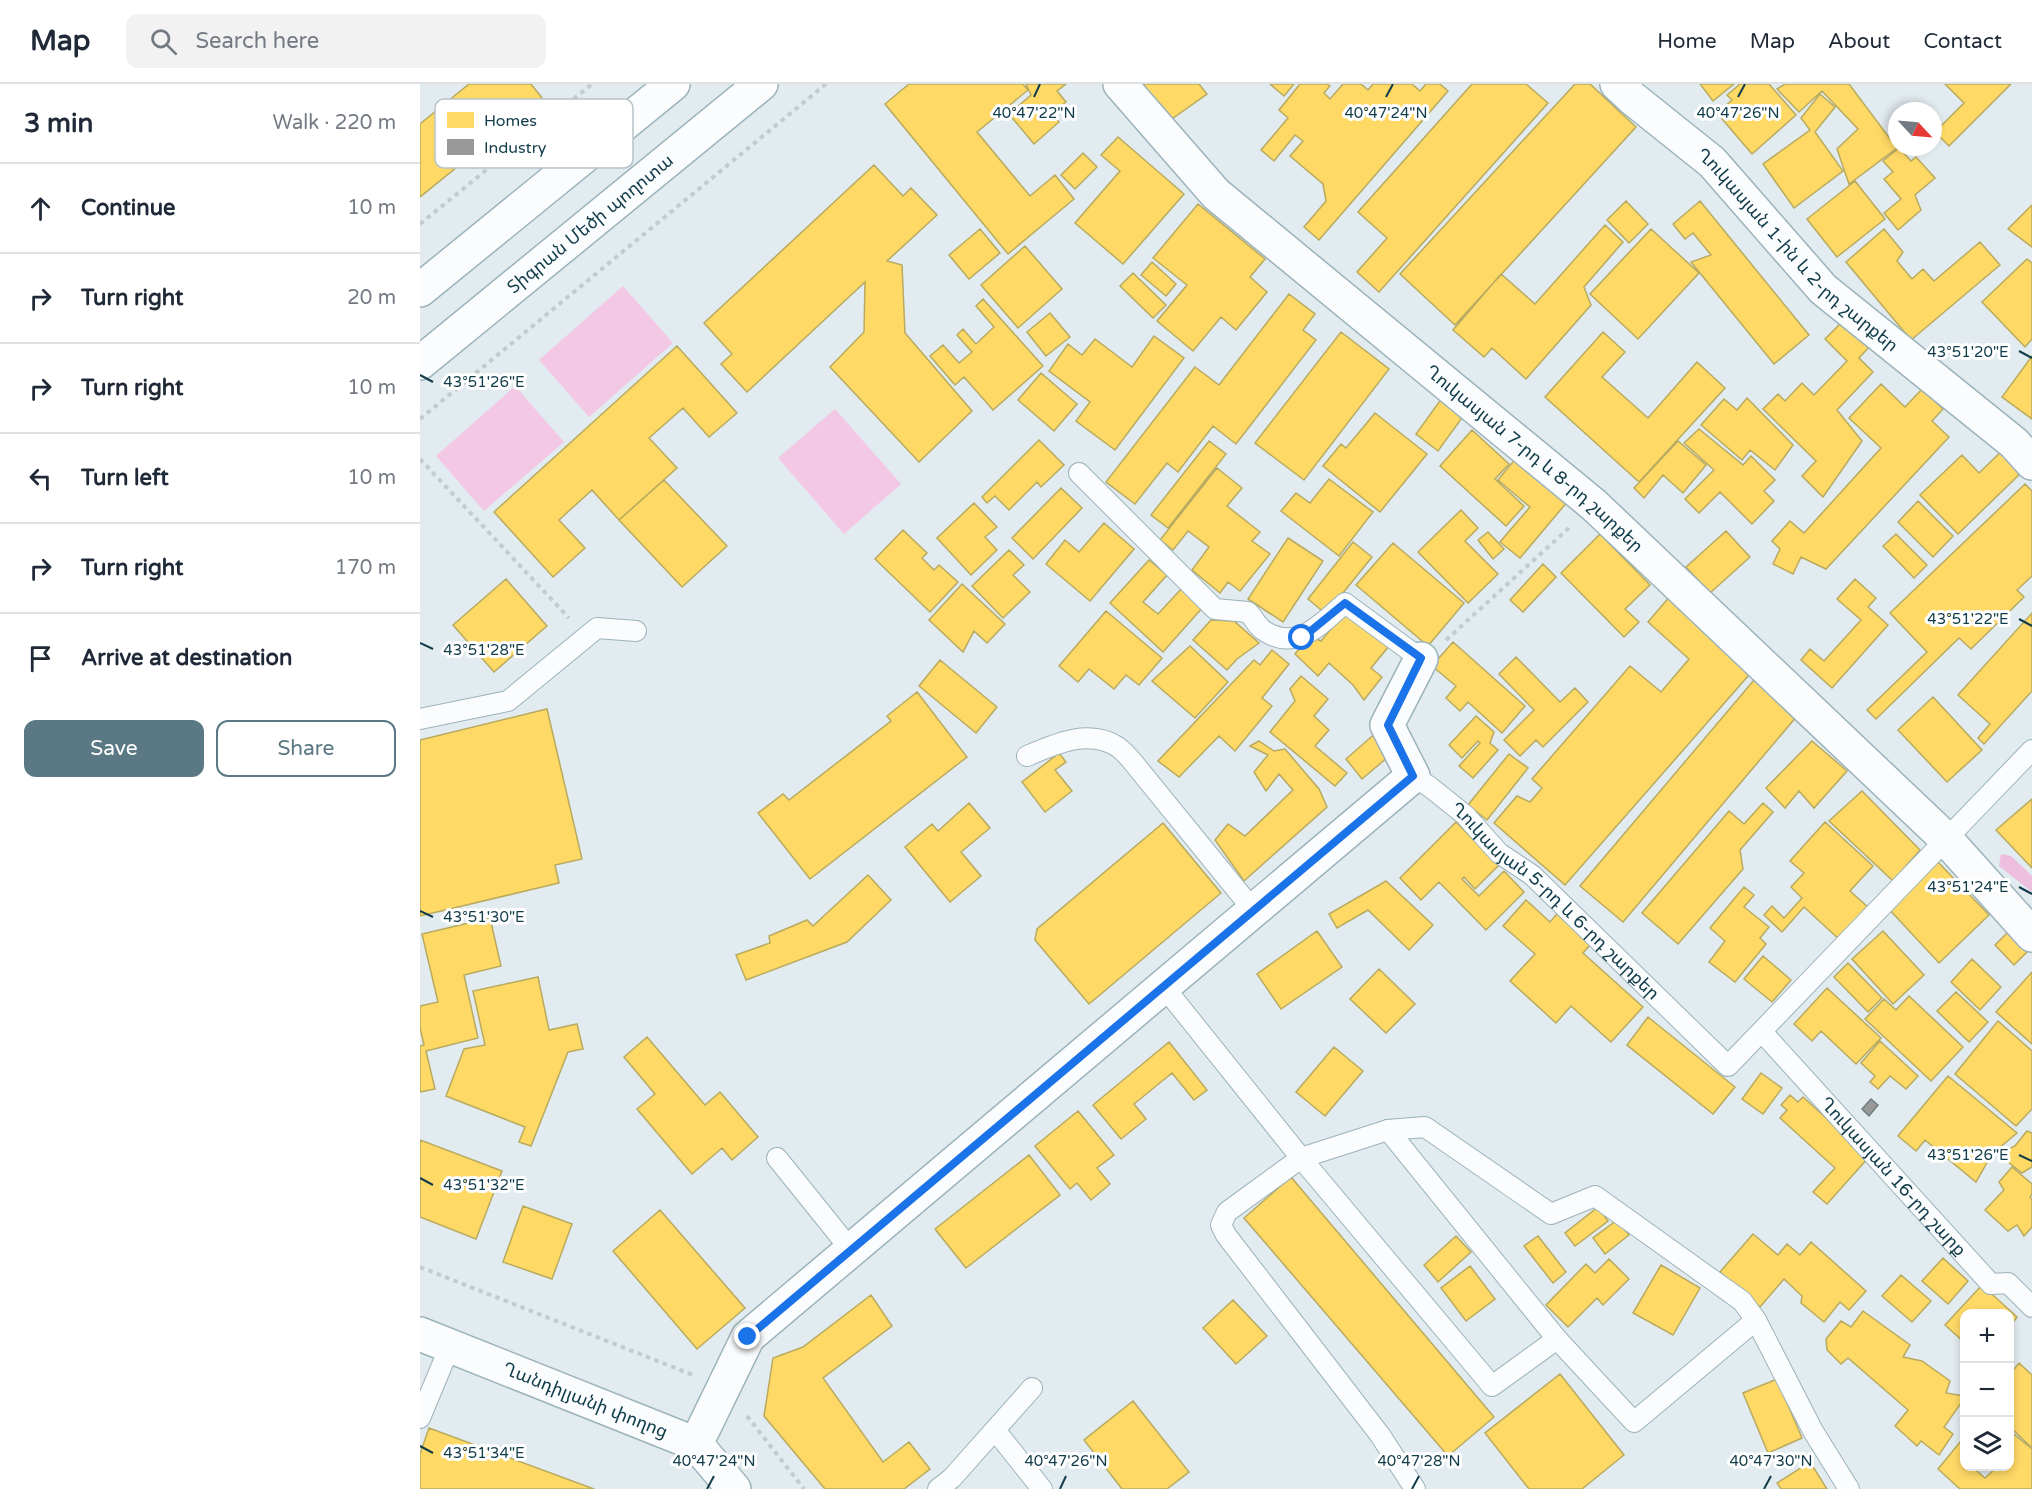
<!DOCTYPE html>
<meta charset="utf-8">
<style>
body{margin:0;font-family:"Varela Round","Noto Sans Armenian",sans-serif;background:#f2f2f3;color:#1f2937}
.controls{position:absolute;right:18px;bottom:18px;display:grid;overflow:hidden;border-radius:12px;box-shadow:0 3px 9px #0003}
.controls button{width:54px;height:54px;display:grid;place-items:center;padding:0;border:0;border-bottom:2px solid #e0e1e3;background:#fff;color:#1f2937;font:30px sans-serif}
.compass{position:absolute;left:1468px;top:18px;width:54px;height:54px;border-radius:50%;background:#fff;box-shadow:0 3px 9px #0003;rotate:116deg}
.stop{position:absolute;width:18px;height:18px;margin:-14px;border:4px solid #1a73e8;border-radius:50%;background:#fff}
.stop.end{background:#1a73e8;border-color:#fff;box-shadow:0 2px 6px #0008}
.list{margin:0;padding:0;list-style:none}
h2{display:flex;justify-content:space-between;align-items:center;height:78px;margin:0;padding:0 24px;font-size:26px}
h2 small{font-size:20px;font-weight:400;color:#747a83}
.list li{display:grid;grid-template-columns:39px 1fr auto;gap:18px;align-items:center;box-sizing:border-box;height:90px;padding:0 24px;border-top:2px solid #e0e1e3}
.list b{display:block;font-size:22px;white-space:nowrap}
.list em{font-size:20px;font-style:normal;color:#747a83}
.actions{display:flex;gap:12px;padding:18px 24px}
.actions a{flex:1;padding:14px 0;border:2px solid #5a7984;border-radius:12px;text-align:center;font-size:21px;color:#5a7984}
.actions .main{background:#5a7984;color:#fff}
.icon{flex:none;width:33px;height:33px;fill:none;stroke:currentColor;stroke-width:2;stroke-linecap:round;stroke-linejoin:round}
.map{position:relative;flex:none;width:1612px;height:1405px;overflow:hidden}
header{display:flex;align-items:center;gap:36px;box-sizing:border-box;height:84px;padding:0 30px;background:#fff;border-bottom:2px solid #e0e1e3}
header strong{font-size:28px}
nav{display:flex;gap:33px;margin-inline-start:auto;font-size:21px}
.search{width:420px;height:54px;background:#f2f2f3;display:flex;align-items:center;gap:15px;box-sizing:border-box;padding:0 21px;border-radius:12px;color:#747a83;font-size:22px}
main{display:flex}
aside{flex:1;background:#fff}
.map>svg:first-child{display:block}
.green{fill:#f2c8e5}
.forest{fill:#eebedf}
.homes{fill:#ffd966;stroke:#b8aa5e;stroke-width:1.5}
.industry{fill:#999;stroke:#707d81;stroke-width:1.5}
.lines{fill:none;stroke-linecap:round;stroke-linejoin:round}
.service-casing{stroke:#9bb3bb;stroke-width:22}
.minor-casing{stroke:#9bb3bb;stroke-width:36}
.secondary-casing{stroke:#9bb3bb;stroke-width:36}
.path{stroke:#c2cbce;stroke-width:4;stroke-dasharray:4.5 4.5;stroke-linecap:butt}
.service{stroke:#fbfcfd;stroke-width:20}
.minor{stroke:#fbfcfd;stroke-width:33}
.secondary{stroke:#fbfcfd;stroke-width:33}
.route{stroke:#1a73e8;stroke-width:8}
.ticks{fill:none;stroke:#113c4a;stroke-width:2}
.labels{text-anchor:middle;stroke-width:6;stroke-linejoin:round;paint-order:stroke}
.street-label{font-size:18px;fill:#113c4a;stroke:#fff}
.key{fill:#fff;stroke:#b8c4c9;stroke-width:1.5}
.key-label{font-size:16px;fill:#113c4a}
.ticks-label{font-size:15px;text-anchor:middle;fill:#113c4a;stroke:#fff;stroke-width:6;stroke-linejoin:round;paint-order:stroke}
</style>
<header>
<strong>Map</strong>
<div class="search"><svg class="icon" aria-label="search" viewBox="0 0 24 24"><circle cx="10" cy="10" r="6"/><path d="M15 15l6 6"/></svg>Search here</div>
<nav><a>Home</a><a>Map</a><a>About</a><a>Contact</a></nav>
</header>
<main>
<aside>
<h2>3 min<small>Walk · 220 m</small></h2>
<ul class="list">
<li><svg class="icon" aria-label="ahead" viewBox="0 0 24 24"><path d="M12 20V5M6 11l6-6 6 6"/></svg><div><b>Continue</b></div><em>10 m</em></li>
<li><svg class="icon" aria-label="right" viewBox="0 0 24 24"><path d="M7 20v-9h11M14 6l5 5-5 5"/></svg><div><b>Turn right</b></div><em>20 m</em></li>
<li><svg class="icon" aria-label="right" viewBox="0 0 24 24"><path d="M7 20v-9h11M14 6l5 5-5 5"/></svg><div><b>Turn right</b></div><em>10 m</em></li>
<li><svg class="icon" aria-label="left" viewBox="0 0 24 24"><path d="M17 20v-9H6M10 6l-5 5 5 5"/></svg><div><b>Turn left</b></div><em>10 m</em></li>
<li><svg class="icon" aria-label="right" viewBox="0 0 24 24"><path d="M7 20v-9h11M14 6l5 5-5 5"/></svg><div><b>Turn right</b></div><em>170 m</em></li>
<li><svg class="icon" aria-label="arrive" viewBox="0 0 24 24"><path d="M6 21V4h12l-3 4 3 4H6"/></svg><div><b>Arrive at destination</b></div></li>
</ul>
<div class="actions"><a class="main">Save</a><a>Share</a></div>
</aside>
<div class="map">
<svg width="1612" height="1405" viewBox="0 0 1612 1405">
<rect width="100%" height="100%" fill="#e2ebef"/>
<!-- green -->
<path class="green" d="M203 202 253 259 169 333 119 276Z
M95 302 144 358 64 427 16 372Z
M415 325 481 400 424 450 358 374Z"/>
<!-- forest -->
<path class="forest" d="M1581 770 1591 772 1612 792V808L1579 782Z"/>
<!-- homes -->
<path class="homes" d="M49 0H111L122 14 0 113V40Z
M489 0H603L608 6 557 48 610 112 635 91 654 115 588 170 465 20Z
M606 0H646L637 7 646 18 632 29 639 38 614 60 589 30 611 11Z
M718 0H779L787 10 749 37Z
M850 0H874L864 12Z
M880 0H907L910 2 904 9 910 15 923 0H941L948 6 953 0H992L1000 7 1006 0H1020L1028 7 899 156 884 143 906 117 903 100 870 72 883 57 875 51 854 77 841 66 868 34 859 26Z
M1052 0H1106L1128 19 959 208 937 188 967 154 938 128Z
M1155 0H1170L1216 43 1035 241 980 190Z
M1280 0H1314L1293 17Z
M1320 0H1349L1376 31 1332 70 1297 29 1312 16 1307 11Z
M1365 0H1429L1477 64 1429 100 1417 65 1438 45 1402 7 1379 28 1357 5Z
M1525 0H1591L1529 62 1515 48 1544 19Z
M1400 10 1415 23 1395 48 1423 87 1374 124 1343 80 1390 46 1381 34Z
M698 53 764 110 703 180 655 139 700 87 681 71Z
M1479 64 1491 77 1496 73 1515 94 1495 111 1501 126 1478 146 1464 129 1481 115 1464 95 1473 88 1463 77Z
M663 69 677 83 655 105 641 91Z
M454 81 483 112 491 104 517 131 467 177 482 181 485 249 552 327 499 378 410 283 444 248 445 198 327 308 301 280 312 270 284 239Z
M1435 97 1465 135 1417 173 1387 135Z
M1206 117 1228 140 1209 159 1187 136Z
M1280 117 1389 251 1354 280 1271 178 1291 171 1273 149 1265 155 1253 140Z
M778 120 845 175 830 193 847 208 816 246 801 233 773 267 737 237 767 201 733 174Z
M1612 121V163L1588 145Z
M1185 141 1203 158 1164 203 1171 221 1106 295 1072 264 1064 273 1033 246 1081 190 1115 220Z
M560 145 580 169 549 195 529 171Z
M1231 145 1279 189 1218 255 1170 210Z
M1464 145 1483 168 1477 177 1492 195 1503 185 1514 197 1560 158 1580 181 1491 256 1426 178Z
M605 162 642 205 598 244 561 201Z
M1607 175 1612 179V255L1605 263 1562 218Z
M732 178 756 200 746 212 721 191Z
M713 189 746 221 733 234 700 202Z
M869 210 895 230 883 246 896 256 816 360 793 342 758 388 747 379 715 420 686 398 775 283 799 301Z
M563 215 623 282 573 326 544 293 535 301 510 272 523 261 539 279 552 268 537 251 543 245 556 260 574 243 556 222Z
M630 229 650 253 626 272 607 248Z
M1423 237 1450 262 1439 274 1453 288 1417 326 1442 357 1403 413 1382 392 1396 377 1343 325 1358 310 1365 317 1382 299 1394 311 1427 277 1405 255Z
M921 248 969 285 884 396 835 359Z
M1183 248 1205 268 1182 293 1228 334 1277 278 1305 304 1219 398 1125 313Z
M734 252 764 274 695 366 656 337 670 318 629 287 648 260 662 271 675 255 712 283Z
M257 262 317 329 289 353 263 324 229 354 257 384 199 436 172 406 139 436 165 464 133 493 74 428Z
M1612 272V335L1582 313Z
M621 289 657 320 634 347 598 316Z
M1461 300 1485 323 1502 305 1523 325 1512 337 1529 353 1406 485 1381 473 1373 490 1353 480 1360 465 1352 457 1370 437 1384 449 1461 364 1429 334Z
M1022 314 1044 331 1018 367 996 350Z
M1327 314 1373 361 1355 386 1330 366 1322 376 1281 341 1304 315 1317 326Z
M955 329 1007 370 960 428 903 382 921 360 926 364Z
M1279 345 1323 381 1331 372 1355 396 1344 407 1354 417 1332 440 1300 408 1279 429 1265 415 1294 386 1264 359Z
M1052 346 1089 380 1075 395 1104 422 1086 442 1020 382Z
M619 356 644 381 621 403 617 398 589 426 575 412 567 419 562 413Z
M789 357 806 370 748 444 731 431Z
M1258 357 1286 381 1263 409 1243 391 1224 414 1214 404Z
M1586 363 1606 384 1538 450 1500 411 1542 371 1559 389Z
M1097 373 1148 417 1100 474 1080 458 1110 423 1078 396Z
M797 384 822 404 807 422 840 448 832 457 850 470 820 507 808 498 800 509 772 486 789 463 768 447 753 466 740 456Z
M909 395 953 428 919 472 861 427 876 409 890 419Z
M244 396 307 462 262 503 199 436Z
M1605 400 1612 407V492L1597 506 1604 513 1551 565 1539 554 1456 635 1447 626 1507 568 1470 529Z
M641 404 662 424 613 475 592 454Z
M1498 417 1533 452 1513 473 1478 438Z
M554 419 577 443 565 453 577 466 551 491 517 454Z
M1041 426 1058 444 1045 457 1078 490 1048 519 998 468Z
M684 439 714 465 670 517 626 480 645 456 659 468Z
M483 446 507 469 502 474 514 486 519 481 538 498 510 528 455 475Z
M1306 447 1330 473 1290 509 1266 483Z
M1068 448 1084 465 1073 475 1058 456Z
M1180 450 1230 501 1205 525 1219 538 1204 553 1141 489Z
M1476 450 1507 481 1494 494 1463 462Z
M868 454 903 477 863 538 828 515Z
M933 458 952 473 906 530 888 515Z
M973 459 1044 519 1008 562 936 501Z
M589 466 604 481 593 491 610 508 583 534 552 502Z
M729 476 747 491 723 518 738 530 762 504 783 523 743 568 690 519Z
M1123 480 1136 493 1103 528 1090 516Z
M86 495 127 542 74 588 33 541Z
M1435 495 1456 514 1448 523 1468 541 1412 604 1381 576 1390 565 1404 577 1441 536 1417 515Z
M542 500 585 540 567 559 554 547 543 568 509 536Z
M1251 511 1335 584 1145 801 1074 739 1097 712 1110 718 1122 704 1112 695 1210 582 1241 608 1269 575 1228 538Z
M686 527 742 574 719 601 706 591 694 605 669 585 658 598 639 582Z
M925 528 969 562 951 584 962 593 944 616 933 601 909 579 898 592 875 570 890 552 901 557Z
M1612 529V607L1564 660 1558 654 1570 640 1538 611Z
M791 536 814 537 839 559 817 575 807 586 773 556Z
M1033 558 1105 622 1082 649 1048 618 1040 627 1026 614 1036 602 1012 582Z
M770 562 808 598 775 634 732 597Z
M852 566 869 580 842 614 852 622 815 667 799 652 759 693 738 677 834 576 840 581Z
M1096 573 1140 618 1155 604 1168 618 1123 663 1116 656 1100 672 1084 656 1114 626 1079 590Z
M520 576 577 623 556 649 499 602Z
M881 592 908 615 894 632 909 646 895 662 927 689 915 702 850 648 875 617 870 605Z
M1334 596 1377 632 1203 838 1160 802Z
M497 608 547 673 390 795 338 729 363 710 369 716 471 637 467 632Z
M1513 613 1562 666 1527 698 1478 646Z
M127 625 162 775 135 781 139 799 0 832V656Z
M1056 632 1074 648 1070 659 1078 666 1053 694 1039 682 1060 659 1058 657 1042 674 1029 661Z
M958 647 975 667 942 695 926 675Z
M839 657 854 667 865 665 899 705 907 723 824 797 795 756 808 740 825 752 873 706 859 690 846 707 834 688 848 671 830 662Z
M1392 657 1427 687 1394 724 1379 707 1365 724 1346 704Z
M639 669 646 678 635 686 652 707 625 728 602 698Z
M1089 670 1108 684 1067 736 1048 721Z
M1442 707 1500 766 1473 797 1409 737Z
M1612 715V784L1576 746Z
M549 719 570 744 541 768 561 792 530 818 485 763 512 740 518 747Z
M1343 719 1353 728 1320 766 1323 785 1258 860 1222 829 1309 727 1324 740Z
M1036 738 1079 781 1055 805 1044 793 1042 795 1059 812 1084 787 1104 808 1066 846 1019 798 1001 816 980 794Z
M1405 738 1453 782 1430 807 1449 824 1421 857 1384 823 1362 848 1344 831 1352 822 1364 834 1382 814 1371 803 1384 789 1370 777Z
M743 739 801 809 669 920 615 856 617 845Z
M1517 777 1569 831 1519 879 1468 824Z
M448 791 471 816 427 858 326 896 316 871 350 859 349 852 387 836 393 842Z
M966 797 1013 841 989 866 948 826 917 844 909 830Z
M1324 803 1334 811 1324 823 1349 843 1340 854 1346 860 1315 898 1289 878 1305 857 1290 844Z
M1106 816 1130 838 1137 830 1171 860 1163 869 1223 923 1191 958 1151 922 1136 939 1090 897 1115 870 1083 842Z
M70 834 81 882 44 891 58 954 6 967 15 1005 0 1008V962L4 961 0 944V922L18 918 2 850Z
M897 847 922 883 861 925 837 890Z
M1463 847 1504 891 1473 920 1432 875Z
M1588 848 1607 868 1594 881 1575 861Z
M1343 872 1371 896 1352 918 1324 895Z
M1552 875 1581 903 1560 926 1531 898Z
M1428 879 1462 914 1448 928 1414 893Z
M959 885 995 920 966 949 930 915Z
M1612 888V960L1576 928Z
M118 893 129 946 157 940 163 965 148 968 111 1062 99 1058 105 1043 26 1012 44 965 65 961 53 907Z
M1407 904 1461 954 1436 980 1401 947 1392 957 1374 940Z
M1536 908 1568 938 1549 958 1517 927Z
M1489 912 1543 963 1511 997 1445 935 1464 915 1476 926Z
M1228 933 1315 1003 1293 1030 1207 961Z
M1578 937 1612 967V1025L1596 1042 1535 990Z
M227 953 285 1021 300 1008 338 1053 312 1076 302 1064 272 1090 217 1025 235 1010 204 973Z
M1460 957 1498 992 1486 1005 1470 992 1458 1005 1450 998 1455 992 1441 979Z
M749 958 787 1006 774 1016 752 989 714 1020 726 1035 701 1055 673 1021Z
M914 963 943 987 905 1032 876 1008Z
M1341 989 1362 1004 1343 1030 1322 1015Z
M1528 992 1597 1049 1572 1070 1556 1098 1505 1056 1496 1067 1478 1052Z
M1370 1011 1378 1018 1383 1013 1449 1073 1407 1120 1393 1108 1415 1084 1360 1034 1367 1026 1361 1021Z
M658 1027 694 1071 677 1084 690 1100 671 1116 657 1099 650 1105 615 1062Z
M1607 1047 1612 1049V1083L1602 1089 1578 1070 1595 1062Z
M0 1056 82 1087 56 1155 0 1133Z
M609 1071 640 1111 546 1184 515 1145Z
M1592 1083 1612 1100V1110L1610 1113 1612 1115V1143L1604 1152 1597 1141 1588 1147 1565 1126 1584 1106 1579 1098Z
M871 1093 1074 1333 1028 1372 824 1134Z
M103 1122 152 1140 132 1195 83 1178Z
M1178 1123 1188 1137 1155 1162 1145 1149Z
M240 1126 325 1224 277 1265 193 1167Z
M1197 1136 1209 1151 1185 1170 1173 1154Z
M1333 1150 1358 1171 1367 1160 1380 1171 1391 1158 1446 1207 1429 1226 1420 1218 1404 1238 1381 1219 1382 1212 1364 1195 1340 1223 1300 1188Z
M1036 1152 1051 1168 1018 1198 1004 1181Z
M1118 1152 1146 1188 1133 1199 1104 1162Z
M1523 1174 1548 1197 1528 1220 1502 1197Z
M1189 1175 1209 1195 1183 1221 1177 1214 1148 1243 1126 1221 1166 1180 1175 1189Z
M1241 1181 1280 1204 1253 1251 1213 1229Z
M1050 1182 1075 1215 1046 1237 1021 1204Z
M1481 1191 1511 1217 1492 1238 1462 1212Z
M1562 1201 1597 1233 1590 1242V1230H1544V1258L1525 1241Z
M451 1211 472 1242 403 1294 463 1378 489 1358 510 1385 484 1405H405L344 1332 353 1274 383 1263Z
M813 1216 847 1252 816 1280 783 1244Z
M1443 1227 1490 1261 1483 1273 1502 1277 1530 1297 1526 1309 1544 1312V1315L1524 1343 1533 1350 1519 1371 1501 1357 1497 1362 1475 1342 1488 1326 1428 1274 1421 1280 1407 1266 1406 1255 1421 1237 1431 1243Z
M1599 1279 1612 1291V1364L1590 1343V1290Z
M1140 1290 1204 1371 1162 1405H1109L1065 1349Z
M1357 1295 1382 1354 1348 1369 1323 1309Z
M713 1317 769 1388 747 1405H702L664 1356Z
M9 1344 174 1405H0V1370Z
M1590 1347 1612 1365V1405H1540L1518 1385 1541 1357 1544 1359V1382H1551L1565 1394 1578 1382H1590Z
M1390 1378 1407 1405H1361L1357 1399Z"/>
<!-- industry -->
<path class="industry" d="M1451 1015 1458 1021 1449 1032 1442 1025Z"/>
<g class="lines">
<!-- service casing -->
<g class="service-casing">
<g id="service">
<path d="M659 389 795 525 828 528C833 533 837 542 843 546 876 569 901 540 925 519L1001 575"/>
<path d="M0 635 88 617 177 544 216 547"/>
<path d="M607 672C635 660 669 644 698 663 703 667 708 672 712 677L834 827"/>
<path id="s1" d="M993 692 1010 703 1045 731 1079 769 1112 791 1308 982 1612 666"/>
<path d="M744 903 881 1074 968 1046 1005 1043 1131 1130 1175 1112 1322 1217 1336 1236 1393 1347 1429 1405"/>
<path id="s2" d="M1342 948 1571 1200 1588 1199 1612 1223"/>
<path d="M968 1046 1137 1255"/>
<path d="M357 1074 431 1166"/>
<path d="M0 1334 30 1262"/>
<path d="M575 1346 622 1405"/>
<path d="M518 1405 532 1394 612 1304"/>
<path d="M995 1405 960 1351 806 1151 801 1141 807 1128 881 1074 1072 1302 1137 1255 1214 1338 1336 1236"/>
</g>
</g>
<!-- minor casing -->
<g class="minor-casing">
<g id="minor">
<path id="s3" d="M700 0 796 110 1174 421 1525 754 1612 851"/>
<path id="s4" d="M1197 0 1212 14 1292 78 1403 205 1594 359 1612 379"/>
<path d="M276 1360 328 1253 993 692 967 641 1001 575"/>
</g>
</g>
<!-- secondary casing -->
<g class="secondary-casing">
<g id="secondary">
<path d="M0 206 253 0"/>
<path id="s5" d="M0 279 341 0"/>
<path id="s6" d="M0 1250 276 1360 314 1405"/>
</g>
</g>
<!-- path -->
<path class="path" d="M0 140 172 0
M0 335 406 0
M0 375 149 534
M1026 556 1149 444
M0 1183 273 1291
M327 1332 384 1405"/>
<!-- service -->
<use href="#service" class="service"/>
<!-- minor -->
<use href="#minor" class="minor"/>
<!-- secondary -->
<use href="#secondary" class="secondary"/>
</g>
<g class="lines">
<!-- route -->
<path class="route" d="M328 1253 993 692 968 641 1001 574 925 519 882 554"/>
</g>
<!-- ticks -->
<path class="ticks" d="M614 13 620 0M966 13 973 0M1318 13 1325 0M1599 267 1612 274M0 291 13 298M1599 535 1612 542M0 559 13 565M1599 803 1612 810M0 827 13 833M1599 1071 1612 1077M0 1094 13 1101M0 1362 13 1369M287 1405 294 1392M640 1405 646 1392M992 1405 999 1392M1344 1405 1351 1392"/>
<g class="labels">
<!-- street labels -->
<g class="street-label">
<text dy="6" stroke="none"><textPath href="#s5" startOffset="220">Տիգրան Մեծի պողոտա</textPath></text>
<text dy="6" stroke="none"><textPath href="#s4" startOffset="246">Ղուկասյան 1-ին և 2-րդ շարքեր</textPath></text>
<text dy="6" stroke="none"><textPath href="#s3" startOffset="560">Ղուկասյան 7-րդ և 8-րդ շարքեր</textPath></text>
<text dy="6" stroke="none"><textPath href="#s1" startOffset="190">Ղուկասյան 5-րդ և 6-րդ շարքեր</textPath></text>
<text dy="6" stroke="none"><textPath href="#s2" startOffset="195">Ղուկասյան 16-րդ շարք</textPath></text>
<text dy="6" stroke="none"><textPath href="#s6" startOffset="178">Ղանդիլյանի փողոց</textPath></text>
</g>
</g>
<!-- legend -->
<rect x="15" y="15" width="198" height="69" rx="9" class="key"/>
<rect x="27" y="28" width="27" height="16" fill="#ffd966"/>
<rect x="27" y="55" width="27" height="16" fill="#999"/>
<g class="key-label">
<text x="64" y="42">Homes</text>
<text x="64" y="69">Industry</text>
</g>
<g class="ticks-label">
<text x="614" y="34">40°47'22"N</text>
<text x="966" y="34">40°47'24"N</text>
<text x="1318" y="34">40°47'26"N</text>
<text x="1548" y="273">43°51'20"E</text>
<text x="64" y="303">43°51'26"E</text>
<text x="1548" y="540">43°51'22"E</text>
<text x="64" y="571">43°51'28"E</text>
<text x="1548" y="808">43°51'24"E</text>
<text x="64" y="838">43°51'30"E</text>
<text x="1548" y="1076">43°51'26"E</text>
<text x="64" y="1106">43°51'32"E</text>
<text x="64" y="1374">43°51'34"E</text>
<text x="294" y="1382">40°47'24"N</text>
<text x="646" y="1382">40°47'26"N</text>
<text x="999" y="1382">40°47'28"N</text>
<text x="1351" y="1382">40°47'30"N</text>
</g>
</svg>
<div class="controls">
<button>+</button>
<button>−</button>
<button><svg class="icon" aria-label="layers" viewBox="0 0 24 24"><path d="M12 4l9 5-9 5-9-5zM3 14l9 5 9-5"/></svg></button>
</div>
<svg class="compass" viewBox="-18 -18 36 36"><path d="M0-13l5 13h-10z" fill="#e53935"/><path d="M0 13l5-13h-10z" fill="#747a83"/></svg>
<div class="stop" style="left:882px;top:554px"></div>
<div class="stop end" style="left:328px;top:1253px"></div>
</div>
</main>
